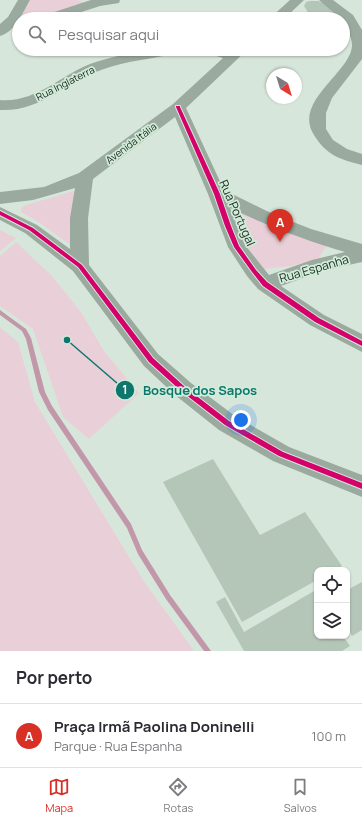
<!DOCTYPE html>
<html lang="pt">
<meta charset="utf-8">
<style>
body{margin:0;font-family:Manrope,sans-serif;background:#f7f7f7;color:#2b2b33}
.controls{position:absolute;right:12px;bottom:12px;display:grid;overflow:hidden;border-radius:8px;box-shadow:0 1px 3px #0004}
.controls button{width:36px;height:36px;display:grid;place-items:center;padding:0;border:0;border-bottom:1px solid #e1e1e2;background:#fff;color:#2b2b33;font:20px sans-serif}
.compass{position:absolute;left:266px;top:68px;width:36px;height:36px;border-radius:50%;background:#fff;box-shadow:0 1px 3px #0004;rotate:142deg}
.you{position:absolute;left:241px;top:420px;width:14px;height:14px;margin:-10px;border:3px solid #fff;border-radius:50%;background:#1a73e8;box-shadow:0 0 0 6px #1a73e833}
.badge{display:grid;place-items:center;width:26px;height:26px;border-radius:50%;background:#d93025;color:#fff;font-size:13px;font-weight:700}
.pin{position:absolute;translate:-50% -33px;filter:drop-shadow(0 1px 2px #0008)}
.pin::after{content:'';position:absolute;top:21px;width:14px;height:12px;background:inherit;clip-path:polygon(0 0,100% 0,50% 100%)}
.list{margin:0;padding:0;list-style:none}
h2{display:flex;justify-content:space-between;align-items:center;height:52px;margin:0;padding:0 16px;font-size:17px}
h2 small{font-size:13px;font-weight:400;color:#7c7c81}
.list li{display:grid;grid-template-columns:26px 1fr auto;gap:12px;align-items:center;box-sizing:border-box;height:64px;padding:0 16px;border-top:1px solid #e1e1e2}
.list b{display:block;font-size:15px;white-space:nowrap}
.list p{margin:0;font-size:13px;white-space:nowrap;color:#7c7c81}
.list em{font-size:13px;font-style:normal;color:#7c7c81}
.icon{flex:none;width:22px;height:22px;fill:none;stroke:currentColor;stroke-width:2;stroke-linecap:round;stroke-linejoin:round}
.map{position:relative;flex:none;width:362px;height:651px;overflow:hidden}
.search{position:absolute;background:#fff;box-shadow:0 1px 3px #0004;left:12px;right:12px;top:12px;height:44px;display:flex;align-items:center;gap:10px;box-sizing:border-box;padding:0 14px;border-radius:22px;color:#7c7c81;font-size:15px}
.sheet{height:116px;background:#fff}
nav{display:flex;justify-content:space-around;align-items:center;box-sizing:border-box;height:56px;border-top:1px solid #e1e1e2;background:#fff;font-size:11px;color:#7c7c81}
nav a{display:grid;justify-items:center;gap:2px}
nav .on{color:#d93025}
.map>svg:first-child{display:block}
.green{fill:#e9d0d8}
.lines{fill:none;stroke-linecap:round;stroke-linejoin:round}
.stream{fill:#c297a9;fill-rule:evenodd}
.building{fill:#b3c6b8}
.minor{fill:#9aaa9f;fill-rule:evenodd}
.cycleway-casing{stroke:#d1ecd8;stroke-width:2}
.cycleway{fill:#d6006c;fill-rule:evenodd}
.labels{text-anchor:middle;stroke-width:3.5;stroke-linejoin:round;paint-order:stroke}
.far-street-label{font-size:10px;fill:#222c25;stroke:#d1ecd8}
.street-label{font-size:12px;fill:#222c25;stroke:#d1ecd8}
.leader{fill:none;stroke:#0f766e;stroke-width:1.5}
.callout-dot{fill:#0f766e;stroke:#d1ecd8;stroke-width:1.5}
.mark-label{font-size:12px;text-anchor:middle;font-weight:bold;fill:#fff}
.callout-label{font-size:13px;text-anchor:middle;font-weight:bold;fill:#0f766e;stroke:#d1ecd8;stroke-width:3.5;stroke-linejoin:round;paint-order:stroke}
</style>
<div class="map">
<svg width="362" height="651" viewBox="0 0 362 651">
<rect width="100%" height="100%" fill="#d7e6db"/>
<!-- green -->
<path class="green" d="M29 0H77L86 3 42 19H20Z
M77 190 73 244H69L40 223 21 212V208L26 205Z
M239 212 309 238 326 246 318 259 292 266 264 269 246 251 238 230Z
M0 230 16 238 0 251Z
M16 242 51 275 81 312 104 351 139 393 89 439 63 417 33 329 0 306V256Z
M0 327 18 342 35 402 143 580 194 651H0Z"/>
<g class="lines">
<!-- stream -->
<path class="stream" d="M0 310 26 329 31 338 45 392 52 406 131 524 142 550 170 595 211 651H204L166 599 138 554 127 528 48 410 39 392 26 339 22 331 0 315Z"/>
</g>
<!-- building -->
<path class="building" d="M310 1H318L324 3 339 15 335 18 329 19H304L301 16 309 14 304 6 306 2Z
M213 459 260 535 305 512 342 566 335 570H317V580L242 622 163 482Z
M362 582V630L352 636 347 627V590Z
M314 591 317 596V636H343L350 646 342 651H244L216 602 225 597 244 632Z"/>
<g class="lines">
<!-- minor -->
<path class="minor" d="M18 0H30C23 12 15 32 0 36V24L8 17Z
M91 0H120L119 3 100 6 60 19H40L42 16Z
M290 0H304L284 19H269Z
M319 0H333L353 15 362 30V59L332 98 326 113V129L333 140 347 149 362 154V165C341 160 326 155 314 135 292 101 352 72 352 45 352 35 345 28 343 19H341Z
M151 49H184L182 52C155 59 127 60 101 70 66 83 40 112 0 110V100C35 103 60 76 90 64 110 57 131 53 151 49Z
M201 49H224L231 51 233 49H248L186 108 224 190 273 214 311 229 362 244V262L322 271 281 286 324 315 362 334V352L310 325 258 289 247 276 228 247 208 194 175 117 93 179 88 218 89 265 158 354 191 383 235 416 289 447 362 475V497L273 461 219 430 175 395 144 366 73 271 25 233 0 220V207L37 225 70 249V218L75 188 33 200 0 204V192L44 187 79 173 173 104 223 58 203 52ZM230 208C268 226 305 240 345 252L312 260 269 275 245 245Z"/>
<!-- cycleway casing -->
<g class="cycleway-casing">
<path id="cycleway" d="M176 106H180V107L220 194 231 226 239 246 256 270 267 282 319 318 362 341V346L315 322 263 286 252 272 234 247 225 226 214 194 176 107Z
M0 211 33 228 82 265 153 358 185 387 229 421 283 452 362 483V489L279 456 225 425 181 391 149 362 78 267 29 230 0 215Z"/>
</g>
<!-- cycleway -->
<use href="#cycleway" class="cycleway"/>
</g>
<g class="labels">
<!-- far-street labels -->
<g class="far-street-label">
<text transform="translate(65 83) rotate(-27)" y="4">Rua Inglaterra</text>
<text transform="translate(131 143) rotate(-37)" y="4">Avenida Itália</text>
</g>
<!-- street labels -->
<g class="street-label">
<text transform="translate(237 213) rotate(66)" y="4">Rua Portugal</text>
<text transform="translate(314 269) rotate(-16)" y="4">Rua Espanha</text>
</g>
</g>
<!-- callouts -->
<path class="leader" d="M67 340L125 390"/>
<g class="callout-dot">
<circle cx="67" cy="340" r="4"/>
<circle cx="125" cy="390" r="10"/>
</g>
<g class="mark-label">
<text x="125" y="394">1</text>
</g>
<g class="callout-label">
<text x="200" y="395">Bosque dos Sapos</text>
</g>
</svg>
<div class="controls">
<button><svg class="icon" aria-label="locate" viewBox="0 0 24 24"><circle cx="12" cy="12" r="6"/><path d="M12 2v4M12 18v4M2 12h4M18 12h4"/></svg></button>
<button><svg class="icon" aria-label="layers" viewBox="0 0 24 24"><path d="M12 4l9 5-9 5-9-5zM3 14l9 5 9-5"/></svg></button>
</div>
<svg class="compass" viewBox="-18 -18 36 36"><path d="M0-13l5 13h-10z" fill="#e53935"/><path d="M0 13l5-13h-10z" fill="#7c7c81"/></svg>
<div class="you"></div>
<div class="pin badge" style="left:280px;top:242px">A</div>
<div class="search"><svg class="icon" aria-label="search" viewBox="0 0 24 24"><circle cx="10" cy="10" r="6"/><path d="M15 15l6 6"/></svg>Pesquisar aqui</div>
</div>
<section class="sheet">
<h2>Por perto<small></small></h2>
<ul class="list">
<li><span class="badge">A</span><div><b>Praça Irmã Paolina Doninelli</b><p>Parque · Rua Espanha</p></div><em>100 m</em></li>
</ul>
</section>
<nav>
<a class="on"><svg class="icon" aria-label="map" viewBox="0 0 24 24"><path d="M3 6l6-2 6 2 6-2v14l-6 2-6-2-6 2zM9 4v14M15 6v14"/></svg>Mapa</a>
<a><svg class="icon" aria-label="directions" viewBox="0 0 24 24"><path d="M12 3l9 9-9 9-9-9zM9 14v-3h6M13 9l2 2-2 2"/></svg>Rotas</a>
<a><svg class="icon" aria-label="saved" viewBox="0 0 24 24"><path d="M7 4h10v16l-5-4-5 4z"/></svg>Salvos</a>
</nav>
